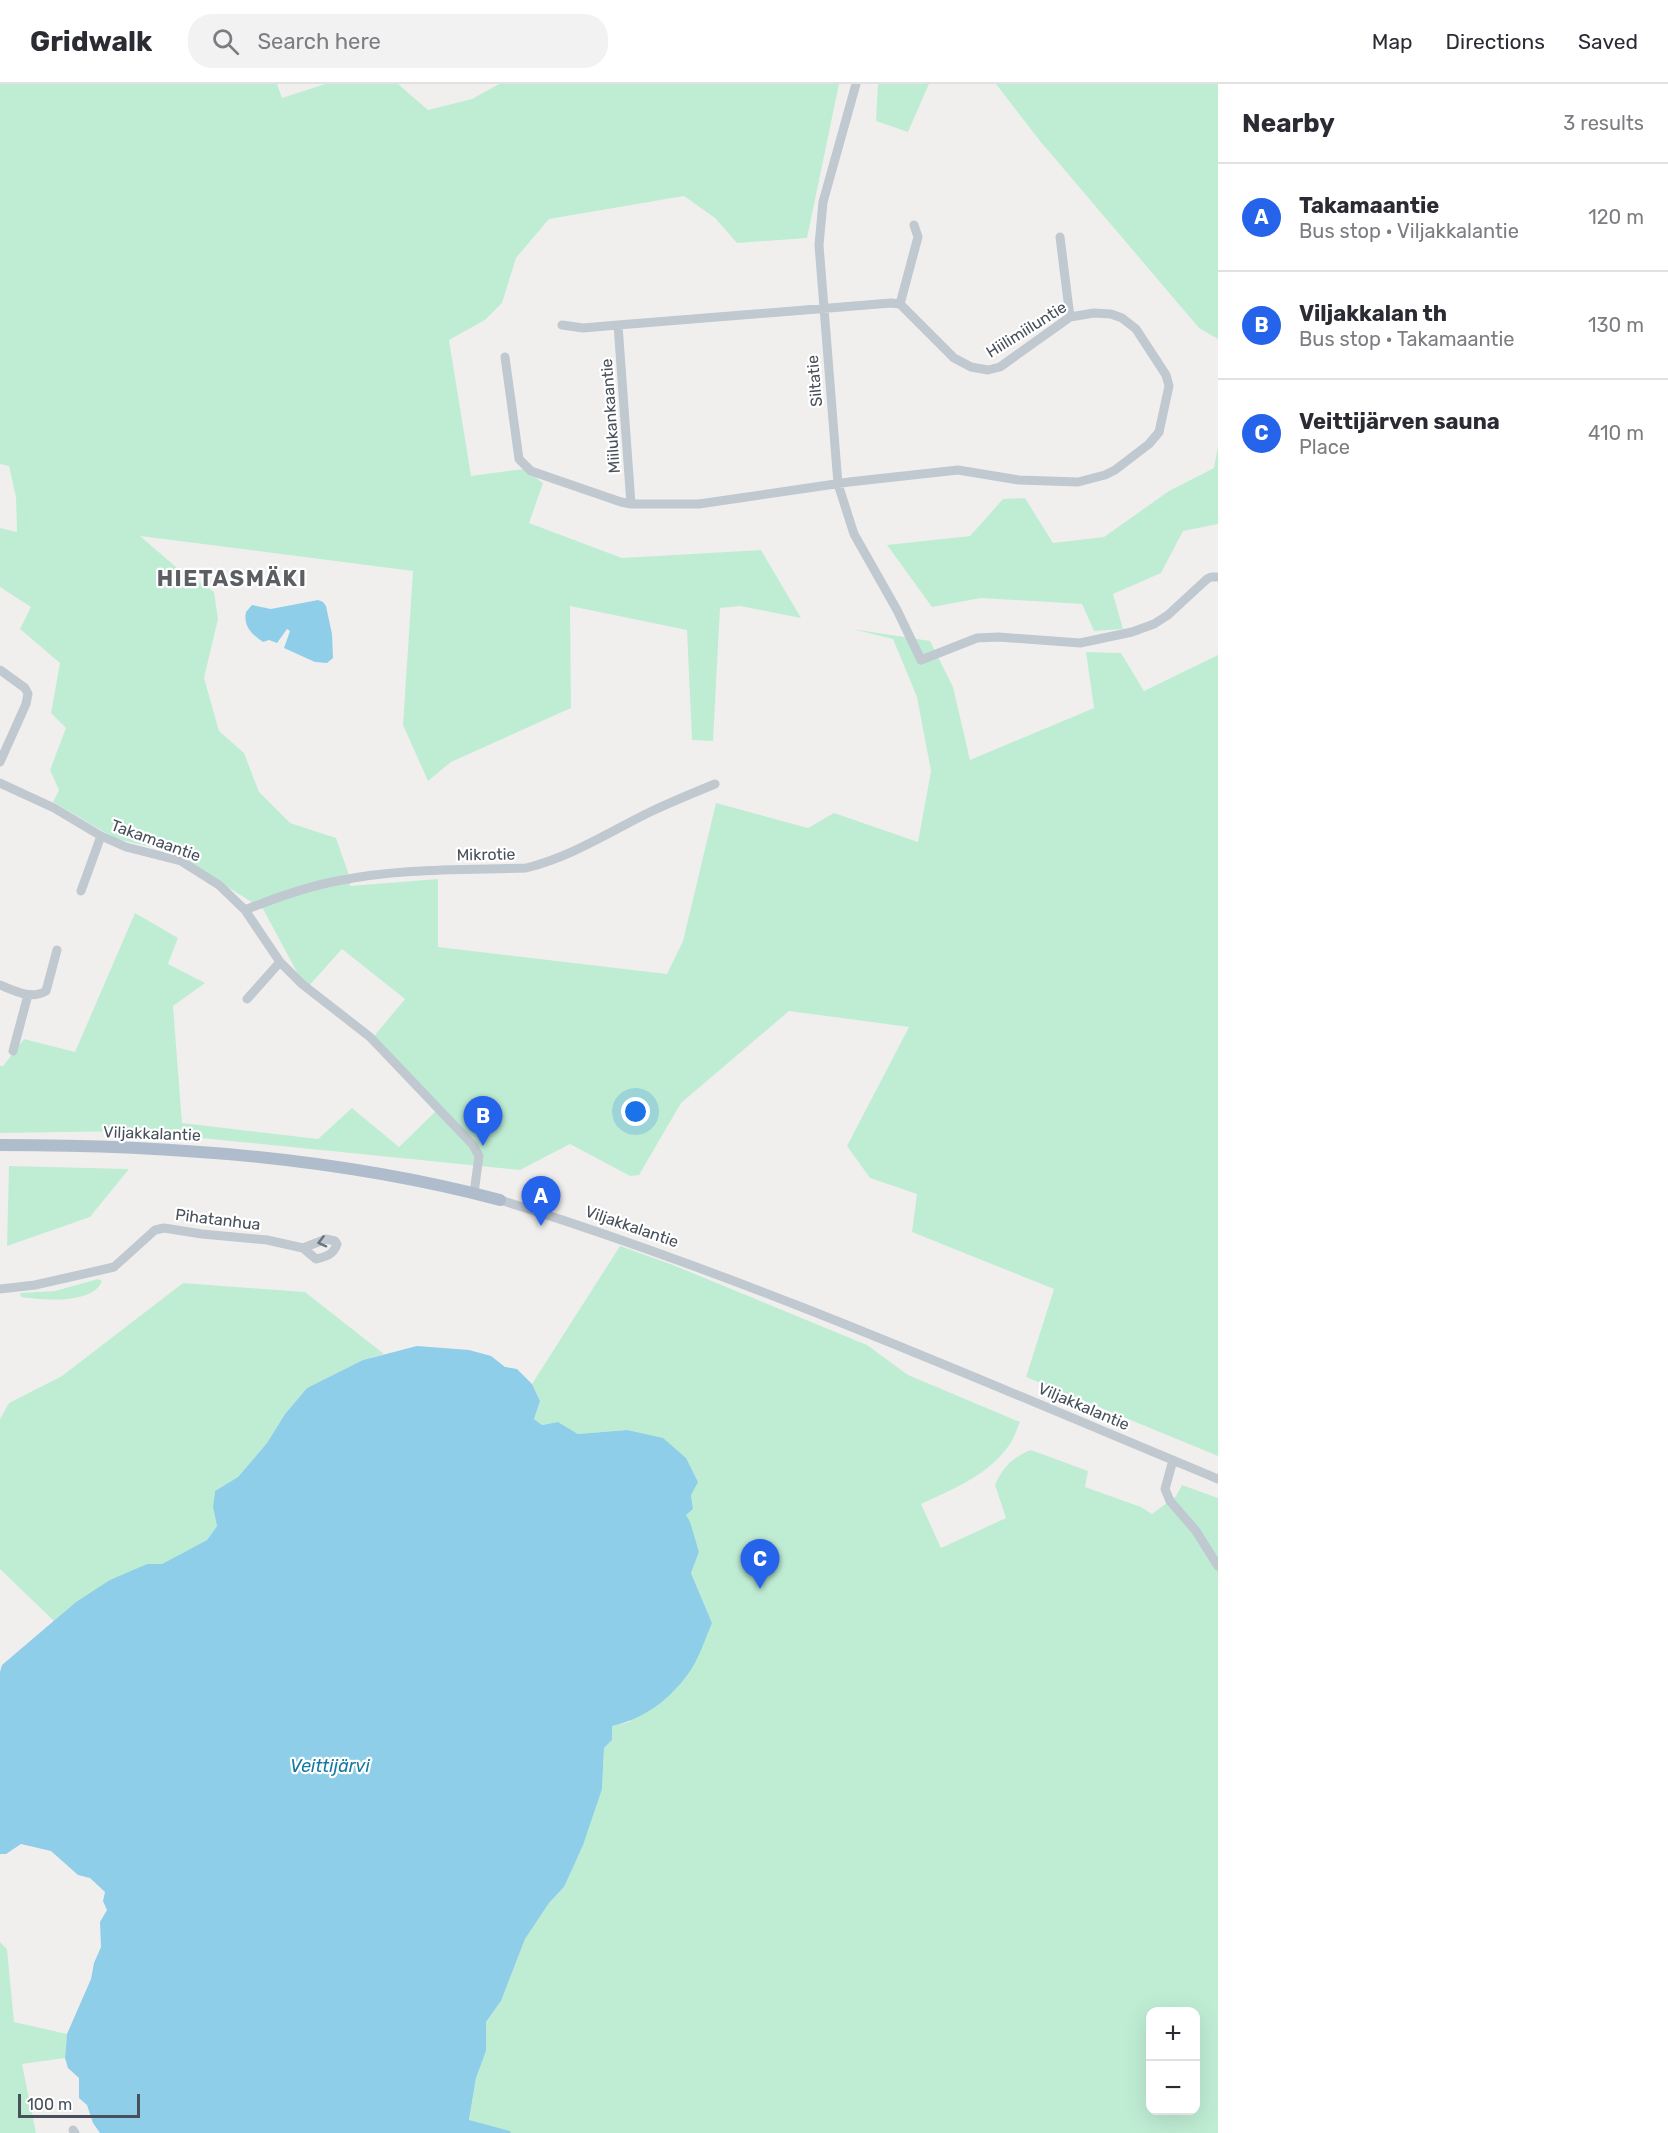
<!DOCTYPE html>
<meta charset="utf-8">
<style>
body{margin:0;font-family:Rubik,sans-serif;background:#f2f2f3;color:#2b2b33}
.controls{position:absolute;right:18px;bottom:18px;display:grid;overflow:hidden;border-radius:12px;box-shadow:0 6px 24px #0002}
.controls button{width:54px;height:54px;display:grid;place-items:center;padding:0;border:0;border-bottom:2px solid #e1e1e2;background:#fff;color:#2b2b33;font:30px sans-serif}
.scale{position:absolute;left:18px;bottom:15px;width:122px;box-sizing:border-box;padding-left:6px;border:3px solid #47505b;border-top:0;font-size:16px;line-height:21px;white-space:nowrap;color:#47505b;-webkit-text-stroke:4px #fff;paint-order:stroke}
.you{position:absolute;left:636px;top:1028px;width:21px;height:21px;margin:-15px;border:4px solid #fff;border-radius:50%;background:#1a73e8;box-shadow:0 0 0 9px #1a73e833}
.badge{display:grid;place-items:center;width:39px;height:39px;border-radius:50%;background:#2563eb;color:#fff;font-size:20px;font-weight:700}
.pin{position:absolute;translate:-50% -50px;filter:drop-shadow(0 2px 3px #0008)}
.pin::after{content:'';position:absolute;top:32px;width:21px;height:18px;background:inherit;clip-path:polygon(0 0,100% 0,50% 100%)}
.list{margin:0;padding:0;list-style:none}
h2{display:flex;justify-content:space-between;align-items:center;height:78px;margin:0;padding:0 24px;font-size:26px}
h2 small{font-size:20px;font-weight:400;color:#7c7c81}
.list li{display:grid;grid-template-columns:39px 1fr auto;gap:18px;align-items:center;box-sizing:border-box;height:108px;padding:0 24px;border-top:2px solid #e1e1e2}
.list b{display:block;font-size:22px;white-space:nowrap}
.list p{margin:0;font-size:20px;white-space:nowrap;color:#7c7c81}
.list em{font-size:20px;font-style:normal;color:#7c7c81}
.icon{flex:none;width:33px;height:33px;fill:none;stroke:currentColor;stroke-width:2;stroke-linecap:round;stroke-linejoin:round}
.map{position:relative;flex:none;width:1218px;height:2049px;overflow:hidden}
header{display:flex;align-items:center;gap:36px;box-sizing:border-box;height:84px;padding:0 30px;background:#fff;border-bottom:2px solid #e1e1e2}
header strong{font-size:28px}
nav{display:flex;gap:33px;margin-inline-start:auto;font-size:21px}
.search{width:420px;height:54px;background:#f2f2f3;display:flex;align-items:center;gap:15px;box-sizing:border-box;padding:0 21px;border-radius:24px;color:#7c7c81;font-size:22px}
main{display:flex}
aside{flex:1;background:#fff}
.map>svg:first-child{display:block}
.green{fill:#bfedd4;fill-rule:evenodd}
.water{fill:#8ecee8}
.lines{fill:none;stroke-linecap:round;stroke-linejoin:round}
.minor{stroke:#c0c8d0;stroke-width:9}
.major{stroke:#afbccc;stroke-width:12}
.oneway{stroke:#6b747e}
.labels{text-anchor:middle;stroke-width:4.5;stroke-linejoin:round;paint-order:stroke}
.street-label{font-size:16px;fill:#47505b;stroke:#fff}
.water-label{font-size:18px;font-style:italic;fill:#1379a3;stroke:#fff}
.district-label{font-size:22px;font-weight:bold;letter-spacing:1.5px;fill:#5b5e63;stroke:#fff}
</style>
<header>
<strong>Gridwalk</strong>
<div class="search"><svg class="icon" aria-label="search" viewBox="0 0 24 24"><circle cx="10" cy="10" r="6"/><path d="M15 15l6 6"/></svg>Search here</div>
<nav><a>Map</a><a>Directions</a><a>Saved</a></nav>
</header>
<main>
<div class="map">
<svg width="1218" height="2049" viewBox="0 0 1218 2049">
<rect width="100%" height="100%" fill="#f1efee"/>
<!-- green -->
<path class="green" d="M0 0H277L282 14 325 0H398L428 26 472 15 499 0H839L807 154 737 159 715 134 684 112 549 135 516 174 502 219 485 236 449 256 471 392 524 385 543 399 529 439 622 474 761 466 801 534 740 522 720 524 713 657 692 656 687 546 570 522 571 624 451 678 428 697 403 641 413 487 140 452 176 483 214 508 218 535 204 594 219 647 244 669 259 708 290 739 336 754 348 788 350 802 438 795V863L667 890 683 857 716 719 808 744 834 729 918 758 931 687 917 613 893 555 852 545 930 557 953 603 970 676 1094 624 1086 568 1121 569 1144 607 1218 571V1372L1026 1293 1054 1205 912 1148 917 1110 870 1094 847 1062 909 943 789 927 681 1019 639 1091 630 1092 570 1060 520 1086 131 1047 0 1049V982H3L24 955 75 968 135 829 178 854 168 880 205 899 173 922 182 1039 318 1055 352 1024 399 1063 438 1025 370 957 405 915 342 865 306 905 263 825 170 767 116 755 53 718 59 706 50 686 66 644 51 629 60 579 20 545 31 523 0 503V444L17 448 16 413 9 382 0 380Z
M878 0H929L908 48 876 37Z
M996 0H1218V255L1199 244 1040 57Z
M1218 362V440L1183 447 1161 489 1113 510 1123 545 1094 547 1082 520 981 514 932 523 887 461 970 452 1003 415 1025 414 1053 459 1104 453 1169 407 1214 384Z
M9 1082 129 1085 90 1133 7 1162Z
M620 1162 673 1181 867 1261 908 1291 1020 1338C1017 1345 1014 1354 1010 1360 989 1391 953 1405 921 1420L941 1464 1006 1434 995 1401C1002 1384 1014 1372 1031 1366L1088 1387 1085 1403 1141 1423 1152 1430 1176 1412 1182 1401 1218 1414V2049H511L510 2047 469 2037 476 1994 486 1967V1938L501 1917 525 1855 549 1819 564 1803 602 1705 604 1664 612 1656V1642L629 1638 712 1539 691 1489 699 1468 685 1431 693 1425 691 1411 627 1346 578 1350 558 1338 542 1341 534 1335 540 1317 532 1300ZM1150 1928H1196V2026H1150Z
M98 1195 102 1197C93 1221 41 1216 21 1213L20 1209 55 1207Z
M183 1199 305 1208 384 1270 363 1276 307 1304 285 1330 267 1359 238 1393 215 1407 213 1423 217 1442 207 1456 162 1480H147L76 1518 54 1537 0 1485V1335L9 1319 62 1292Z
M0 1858 7 1865 14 1938 67 1950 65 1974 22 1980 36 2049H0Z"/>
<!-- water -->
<path class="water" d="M318 516 323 518 326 522 332 550 333 574 327 579 315 578 284 564 290 547 287 545 277 559 269 556 263 558C252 550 243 543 246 528L252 521 271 525Z
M417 1262 469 1266 491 1272 505 1283 517 1285 532 1300 540 1317 534 1335 542 1341 558 1338 578 1350 627 1346 663 1354 686 1374 698 1398 691 1411 693 1425 686 1431 690 1438 699 1468 691 1489 712 1539C705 1555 699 1575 688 1590 669 1616 644 1635 612 1642V1656L604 1664 602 1705 583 1761 564 1803 549 1819 525 1855 501 1917 486 1938V1967L476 1994 469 2036 510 2047 511 2049H100L93 2039 87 2021 79 2014V1994L68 1984 65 1974 67 1950 91 1895 94 1879 101 1863 100 1838 107 1826 103 1817 105 1808 90 1794 78 1791 51 1767 21 1760 6 1770H0V1588L2 1581 76 1518 110 1496 147 1480H162L207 1456 217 1442 213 1423 215 1407 238 1393 267 1359 285 1330 307 1304 363 1276Z"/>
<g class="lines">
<!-- minor -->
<path class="minor" d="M856 0 823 118 819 161 838 400 854 450 897 526 921 576 977 554 999 553 1080 559 1132 548 1154 540 1168 531 1207 495 1211 493H1218
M1060 153 1070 233
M891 219 900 220 954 274 971 283 988 286 1000 283 1070 233 1094 229 1111 230 1122 234 1136 245 1166 291 1169 302 1159 348 1149 360 1115 386 1105 391 1078 398 1019 396 958 386 849 398 699 420H631L618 241Z
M900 220 918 153 914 141
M562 241 583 244 618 241
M505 273 519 375 531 387 621 418 631 420
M0 586 25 604 28 610 26 620 0 678
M0 699 54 724 101 752 126 763 181 777 219 801 245 826 280 878 302 900 370 953 473 1061 479 1072 474 1109
M81 807 101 752
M245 826C275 814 305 803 337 797 399 784 463 786 526 784 571 773 609 748 650 728 671 718 693 709 715 700
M0 901C15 907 31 916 46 907L57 866
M247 915 280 878
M13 967 28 911
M500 1116C745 1192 980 1296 1218 1395
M0 1205 35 1201 114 1183 155 1146 164 1144 202 1150 267 1156 303 1164 326 1155 335 1157 337 1160C334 1170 326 1173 316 1175L303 1164
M1173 1376 1165 1405 1170 1417 1196 1447 1218 1482
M73 2046 75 2049"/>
<!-- major -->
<path class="major" d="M0 1061C168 1061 337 1073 500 1116"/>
</g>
<!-- one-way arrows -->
<defs><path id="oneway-chevron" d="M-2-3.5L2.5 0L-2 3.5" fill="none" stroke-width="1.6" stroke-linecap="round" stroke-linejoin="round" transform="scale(1.5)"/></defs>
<use class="oneway" href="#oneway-chevron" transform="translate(322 1158) rotate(166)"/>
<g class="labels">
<!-- street labels -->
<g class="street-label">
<text transform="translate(1026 245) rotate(-32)" y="6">Hiilimiiluntie</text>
<text transform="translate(814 297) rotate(-95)" y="6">Siltatie</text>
<text transform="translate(610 332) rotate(-94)" y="6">Miilukankaantie</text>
<text transform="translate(156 756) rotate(20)" y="6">Takamaantie</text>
<text transform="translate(486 770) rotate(-1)" y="6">Mikrotie</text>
<text transform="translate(152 1049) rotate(2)" y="6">Viljakkalantie</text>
<text transform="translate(218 1135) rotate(7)" y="6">Pihatanhua</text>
<text transform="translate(632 1142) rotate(19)" y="6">Viljakkalantie</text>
<text transform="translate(1084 1322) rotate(23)" y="6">Viljakkalantie</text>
</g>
<!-- water labels -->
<g class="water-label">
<text x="330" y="1688">Veittijärvi</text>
</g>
<!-- district labels -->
<g class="district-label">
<text x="232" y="502">HIETASMÄKI</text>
</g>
</g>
</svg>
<div class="controls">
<button>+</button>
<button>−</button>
</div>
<div class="scale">100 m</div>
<div class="you"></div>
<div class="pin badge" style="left:541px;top:1142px">A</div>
<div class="pin badge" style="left:483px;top:1062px">B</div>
<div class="pin badge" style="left:760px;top:1505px">C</div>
</div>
<aside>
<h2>Nearby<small>3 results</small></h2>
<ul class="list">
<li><span class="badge">A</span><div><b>Takamaantie</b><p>Bus stop · Viljakkalantie</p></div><em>120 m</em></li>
<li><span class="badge">B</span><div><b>Viljakkalan th</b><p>Bus stop · Takamaantie</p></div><em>130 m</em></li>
<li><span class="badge">C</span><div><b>Veittijärven sauna</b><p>Place</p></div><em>410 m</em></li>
</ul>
</aside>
</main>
